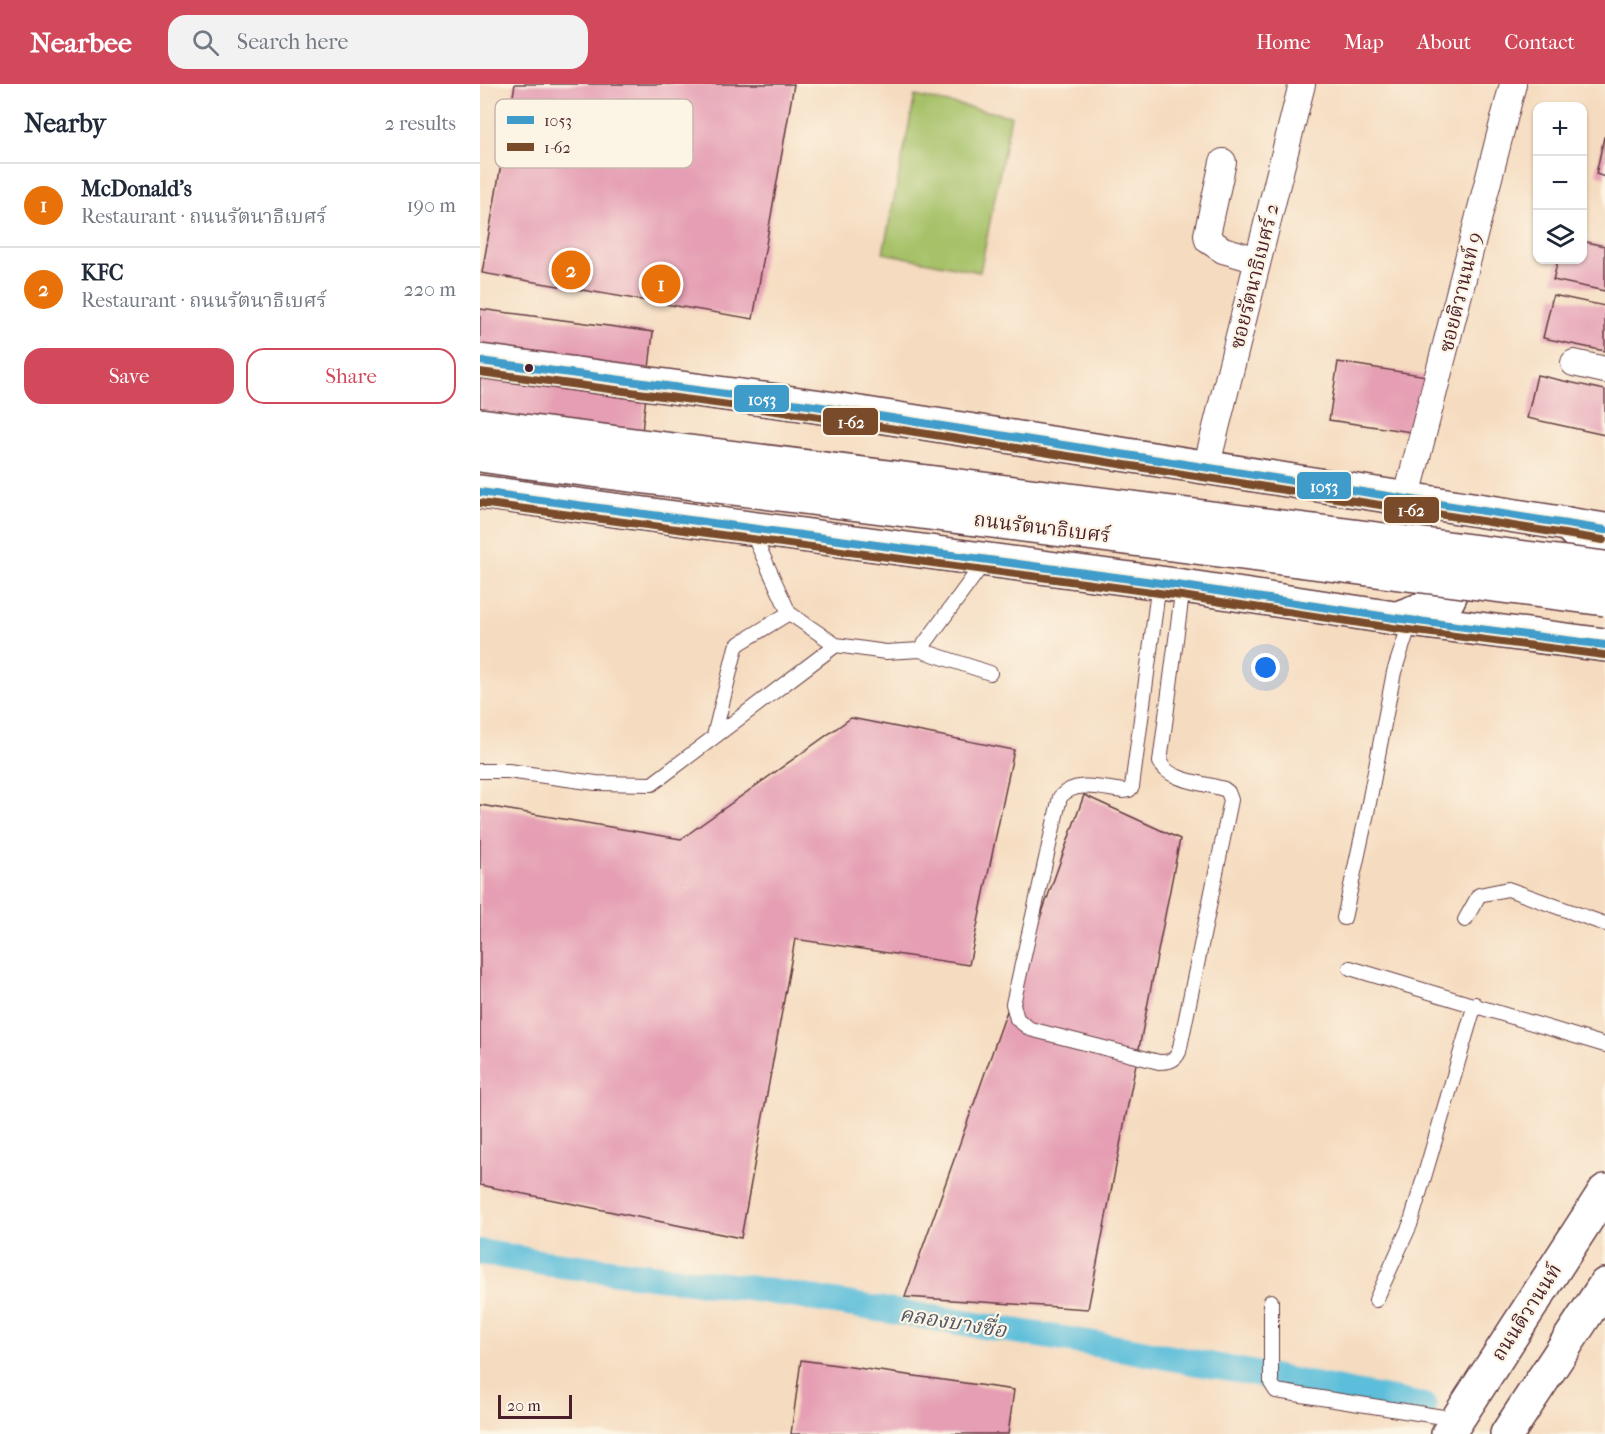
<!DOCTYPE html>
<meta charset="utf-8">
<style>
body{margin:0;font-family:"IM FELL French Canon","Noto Serif Thai",serif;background:#f2f2f3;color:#1f2937}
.controls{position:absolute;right:18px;top:18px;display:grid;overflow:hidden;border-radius:12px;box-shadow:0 2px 4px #0004}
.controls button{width:54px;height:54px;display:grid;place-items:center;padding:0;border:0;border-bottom:2px solid #e0e1e3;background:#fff;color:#1f2937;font:30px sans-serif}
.scale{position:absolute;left:18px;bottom:15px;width:74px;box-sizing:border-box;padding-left:6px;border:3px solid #4a1f2b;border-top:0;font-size:16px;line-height:21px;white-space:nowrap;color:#4a1f2b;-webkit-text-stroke:4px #fcf5e5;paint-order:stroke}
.you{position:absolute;left:786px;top:584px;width:21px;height:21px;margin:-15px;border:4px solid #fff;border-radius:50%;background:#1a73e8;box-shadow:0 0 0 9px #1a73e833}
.badge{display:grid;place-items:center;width:39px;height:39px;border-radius:50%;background:#d1495b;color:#fff;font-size:20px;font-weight:700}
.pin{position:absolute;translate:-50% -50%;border:3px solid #fff;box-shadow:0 2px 6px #0006}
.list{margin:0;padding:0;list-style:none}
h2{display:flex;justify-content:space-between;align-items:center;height:78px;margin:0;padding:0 24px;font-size:26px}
h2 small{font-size:20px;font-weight:400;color:#747a83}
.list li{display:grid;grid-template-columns:39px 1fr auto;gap:18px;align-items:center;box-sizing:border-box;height:84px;padding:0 24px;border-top:2px solid #e0e1e3}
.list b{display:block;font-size:22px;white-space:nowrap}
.list p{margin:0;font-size:20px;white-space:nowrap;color:#747a83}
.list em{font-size:20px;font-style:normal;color:#747a83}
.actions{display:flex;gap:12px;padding:18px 24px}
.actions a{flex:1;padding:14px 0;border:2px solid #d1495b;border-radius:18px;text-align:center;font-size:21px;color:#d1495b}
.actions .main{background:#d1495b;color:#fff}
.icon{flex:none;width:33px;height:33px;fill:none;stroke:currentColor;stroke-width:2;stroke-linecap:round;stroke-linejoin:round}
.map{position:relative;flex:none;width:1125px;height:1350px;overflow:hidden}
header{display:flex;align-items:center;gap:36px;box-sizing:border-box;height:84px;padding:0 30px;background:#d1495b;color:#fff}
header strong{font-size:28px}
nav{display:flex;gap:33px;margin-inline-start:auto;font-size:21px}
.search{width:420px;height:54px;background:#f2f2f3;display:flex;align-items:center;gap:15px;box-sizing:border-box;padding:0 21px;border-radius:18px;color:#747a83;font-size:22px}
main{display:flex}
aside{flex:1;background:#fff}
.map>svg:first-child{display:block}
.green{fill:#a6c167;stroke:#787049;stroke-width:1.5}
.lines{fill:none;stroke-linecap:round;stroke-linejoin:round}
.canal{stroke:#5cbeda;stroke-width:26}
.building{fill:#e59eb3}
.lane-casing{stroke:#643b41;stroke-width:16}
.street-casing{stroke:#643b41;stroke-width:28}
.secondary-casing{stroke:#643b41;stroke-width:36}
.primary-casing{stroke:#643b41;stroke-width:36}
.lane{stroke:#fff;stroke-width:14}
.street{stroke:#fff;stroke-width:26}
.secondary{stroke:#fff;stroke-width:33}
.primary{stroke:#fff;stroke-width:33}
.primary-bridge-casing{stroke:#643b41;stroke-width:36;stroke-linecap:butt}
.primary-bridge{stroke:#fff;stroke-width:33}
.bus-1-casing{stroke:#fcf5e5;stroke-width:12}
.bus-2-casing{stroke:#fcf5e5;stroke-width:12}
.bus-1{stroke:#3f9cca;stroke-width:8}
.bus-2{stroke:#7a4b2a;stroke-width:8}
.bus-dot{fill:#4a1f2b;stroke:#fcf5e5;stroke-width:2}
.labels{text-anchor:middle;stroke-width:4.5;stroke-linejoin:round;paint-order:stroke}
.street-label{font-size:20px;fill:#4a1f2b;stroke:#fcf5e5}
.water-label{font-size:21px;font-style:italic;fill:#505768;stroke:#fcf5e5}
.key{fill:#fcf5e5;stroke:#c7b5ad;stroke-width:1.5}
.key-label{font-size:16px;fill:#4a1f2b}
.line-badge{stroke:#fcf5e5;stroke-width:2}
.badge-label{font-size:16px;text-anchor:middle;font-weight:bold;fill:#fff}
</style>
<header>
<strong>Nearbee</strong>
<div class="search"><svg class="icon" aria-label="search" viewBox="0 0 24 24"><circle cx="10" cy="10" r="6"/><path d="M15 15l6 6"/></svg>Search here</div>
<nav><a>Home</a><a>Map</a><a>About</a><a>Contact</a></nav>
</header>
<main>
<aside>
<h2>Nearby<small>2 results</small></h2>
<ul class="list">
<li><span class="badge" style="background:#e8710a">1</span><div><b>McDonald's</b><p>Restaurant · ถนนรัตนาธิเบศร์</p></div><em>190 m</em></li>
<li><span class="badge" style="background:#e8710a">2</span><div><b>KFC</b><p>Restaurant · ถนนรัตนาธิเบศร์</p></div><em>220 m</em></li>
</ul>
<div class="actions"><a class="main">Save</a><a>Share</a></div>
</aside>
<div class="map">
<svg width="1125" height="1350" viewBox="0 0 1125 1350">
<rect width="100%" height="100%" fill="#fcf5e5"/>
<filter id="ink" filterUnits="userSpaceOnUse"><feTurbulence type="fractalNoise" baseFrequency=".0167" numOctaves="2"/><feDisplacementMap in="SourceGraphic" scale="12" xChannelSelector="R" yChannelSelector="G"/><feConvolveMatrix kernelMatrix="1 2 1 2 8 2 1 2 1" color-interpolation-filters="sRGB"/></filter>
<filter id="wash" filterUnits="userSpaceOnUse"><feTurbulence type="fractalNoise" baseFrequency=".008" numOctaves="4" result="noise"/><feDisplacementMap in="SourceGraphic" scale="24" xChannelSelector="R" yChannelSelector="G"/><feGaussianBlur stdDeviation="1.35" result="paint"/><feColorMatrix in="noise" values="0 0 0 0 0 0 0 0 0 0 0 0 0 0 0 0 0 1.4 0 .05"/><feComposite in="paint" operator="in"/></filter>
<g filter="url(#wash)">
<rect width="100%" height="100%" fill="#f5dbbf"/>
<!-- green -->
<path class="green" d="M435 12 531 32 500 188 403 169Z"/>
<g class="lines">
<!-- canal -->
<path class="canal" d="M0 1168 65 1179 268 1204 645 1265 944 1322"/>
</g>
<g id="blocks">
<!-- building -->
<path class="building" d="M35 0H314L273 235 2 189Z
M1124 53H1125V93L1116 90Z
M1102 157 1125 162V207L1073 196 1078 176H1102Z
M1073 211 1125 222V267L1063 254Z
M0 225 173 248 161 357 0 335Z
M858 278 947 292 938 349 849 336Z
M1057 291 1125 306V351L1047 334Z
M371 634 534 666 489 881 315 855 261 1154 0 1101V721L201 755Z
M604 711 700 755 608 1225 425 1213Z
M321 1276 534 1306 528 1350H311Z"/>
</g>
</g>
<g filter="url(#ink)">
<use href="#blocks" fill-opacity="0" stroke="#643b41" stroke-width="1.5"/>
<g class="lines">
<!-- lane casing -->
<g class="lane-casing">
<path id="lane" d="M271 446 309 529 356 561 406 568 440 566 505 477
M679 499 652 703 649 706 644 707C623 705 596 695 580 713L533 920 537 935 550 945 679 978C688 978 695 977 699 968L751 716 748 708 744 705C725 699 688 697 680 678L703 502
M440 566 510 589
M234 652 256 563 260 559 309 529
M0 687H28L116 699 172 700 356 561
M864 834 887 729 914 588 931 536
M985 836 999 811 1028 805 1125 840
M870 884 1125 961
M896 1216 930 1141 995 920
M791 1217V1299L796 1307 976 1335"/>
</g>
<!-- street casing -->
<g class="street-casing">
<path id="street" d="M743 78 727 151 728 156 743 166 778 176
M1094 279 1125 286
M726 384 822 0
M926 416 1033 0"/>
</g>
<!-- secondary casing -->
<g class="secondary-casing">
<path id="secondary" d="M0 277 335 322 1125 446
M0 408 703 502 914 534 1125 561
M923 532 968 516 986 478 983 470"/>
</g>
<!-- primary casing -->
<g class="primary-casing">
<path id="primary" d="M0 341 52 348
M0 371 48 378
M1088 440 1125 479
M968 1350 1125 1107
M1027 1350 1125 1201"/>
</g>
<!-- lane -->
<use href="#lane" class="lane"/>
<!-- street -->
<use href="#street" class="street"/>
<!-- secondary -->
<use href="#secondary" class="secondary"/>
<!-- primary -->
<use href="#primary" class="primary"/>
<!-- primary-bridge casing -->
<g class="primary-bridge-casing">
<path id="primary-bridge" d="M52 348 1125 484
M48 378 1125 515"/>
</g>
<!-- primary-bridge -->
<use href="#primary-bridge" class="primary-bridge"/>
<!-- bus-1 casing -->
<g class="bus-1-casing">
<path id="bus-1" d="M0 277 335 322 1125 446
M0 408 703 502 914 534 1125 561"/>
</g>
<!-- bus-2 casing -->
<g class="bus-2-casing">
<path id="bus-2" d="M0 288 333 332 1123 456
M0 419 702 512 913 544 1124 571"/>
</g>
<!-- bus-1 -->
<use href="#bus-1" class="bus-1"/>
<!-- bus-2 -->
<use href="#bus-2" class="bus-2"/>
</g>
</g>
<!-- markers -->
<circle class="bus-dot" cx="49" cy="284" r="5"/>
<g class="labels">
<!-- street labels -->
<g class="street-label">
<text transform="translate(774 192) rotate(-76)" y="7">ซอยรัตนาธิเบศร์ 2</text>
<text transform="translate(980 208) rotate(-76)" y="7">ซอยติวานนท์ 9</text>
<text transform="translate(562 443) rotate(7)" y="7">ถนนรัตนาธิเบศร์</text>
<text transform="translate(1046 1228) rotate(-57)" y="7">ถนนติวานนท์</text>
</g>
<!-- water labels -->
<g class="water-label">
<text transform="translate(473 1238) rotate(9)" y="7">คลองบางซื่อ</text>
</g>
</g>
<!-- legend -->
<rect x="15" y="15" width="198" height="69" rx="9" class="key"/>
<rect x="27" y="32" width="27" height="8" fill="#3f9cca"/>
<rect x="27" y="59" width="27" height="8" fill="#7a4b2a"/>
<g class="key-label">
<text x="64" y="42">1053</text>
<text x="64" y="69">1-62</text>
</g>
<g class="line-badge">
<rect x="253" y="300" width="57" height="29" rx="6" fill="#3f9cca"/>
<rect x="342" y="323" width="57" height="29" rx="6" fill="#7a4b2a"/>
<rect x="816" y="387" width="56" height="29" rx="6" fill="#3f9cca"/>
<rect x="903" y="412" width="57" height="28" rx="6" fill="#7a4b2a"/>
</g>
<g class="badge-label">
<text x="282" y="321">1053</text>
<text x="371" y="344">1-62</text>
<text x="844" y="408">1053</text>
<text x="931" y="432">1-62</text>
</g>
</svg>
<div class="controls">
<button>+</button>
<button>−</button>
<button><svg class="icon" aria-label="layers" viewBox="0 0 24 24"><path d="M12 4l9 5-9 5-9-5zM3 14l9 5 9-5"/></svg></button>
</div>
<div class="scale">20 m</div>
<div class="you"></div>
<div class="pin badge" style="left:181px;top:200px;background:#e8710a">1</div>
<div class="pin badge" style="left:91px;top:186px;background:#e8710a">2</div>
</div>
</main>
